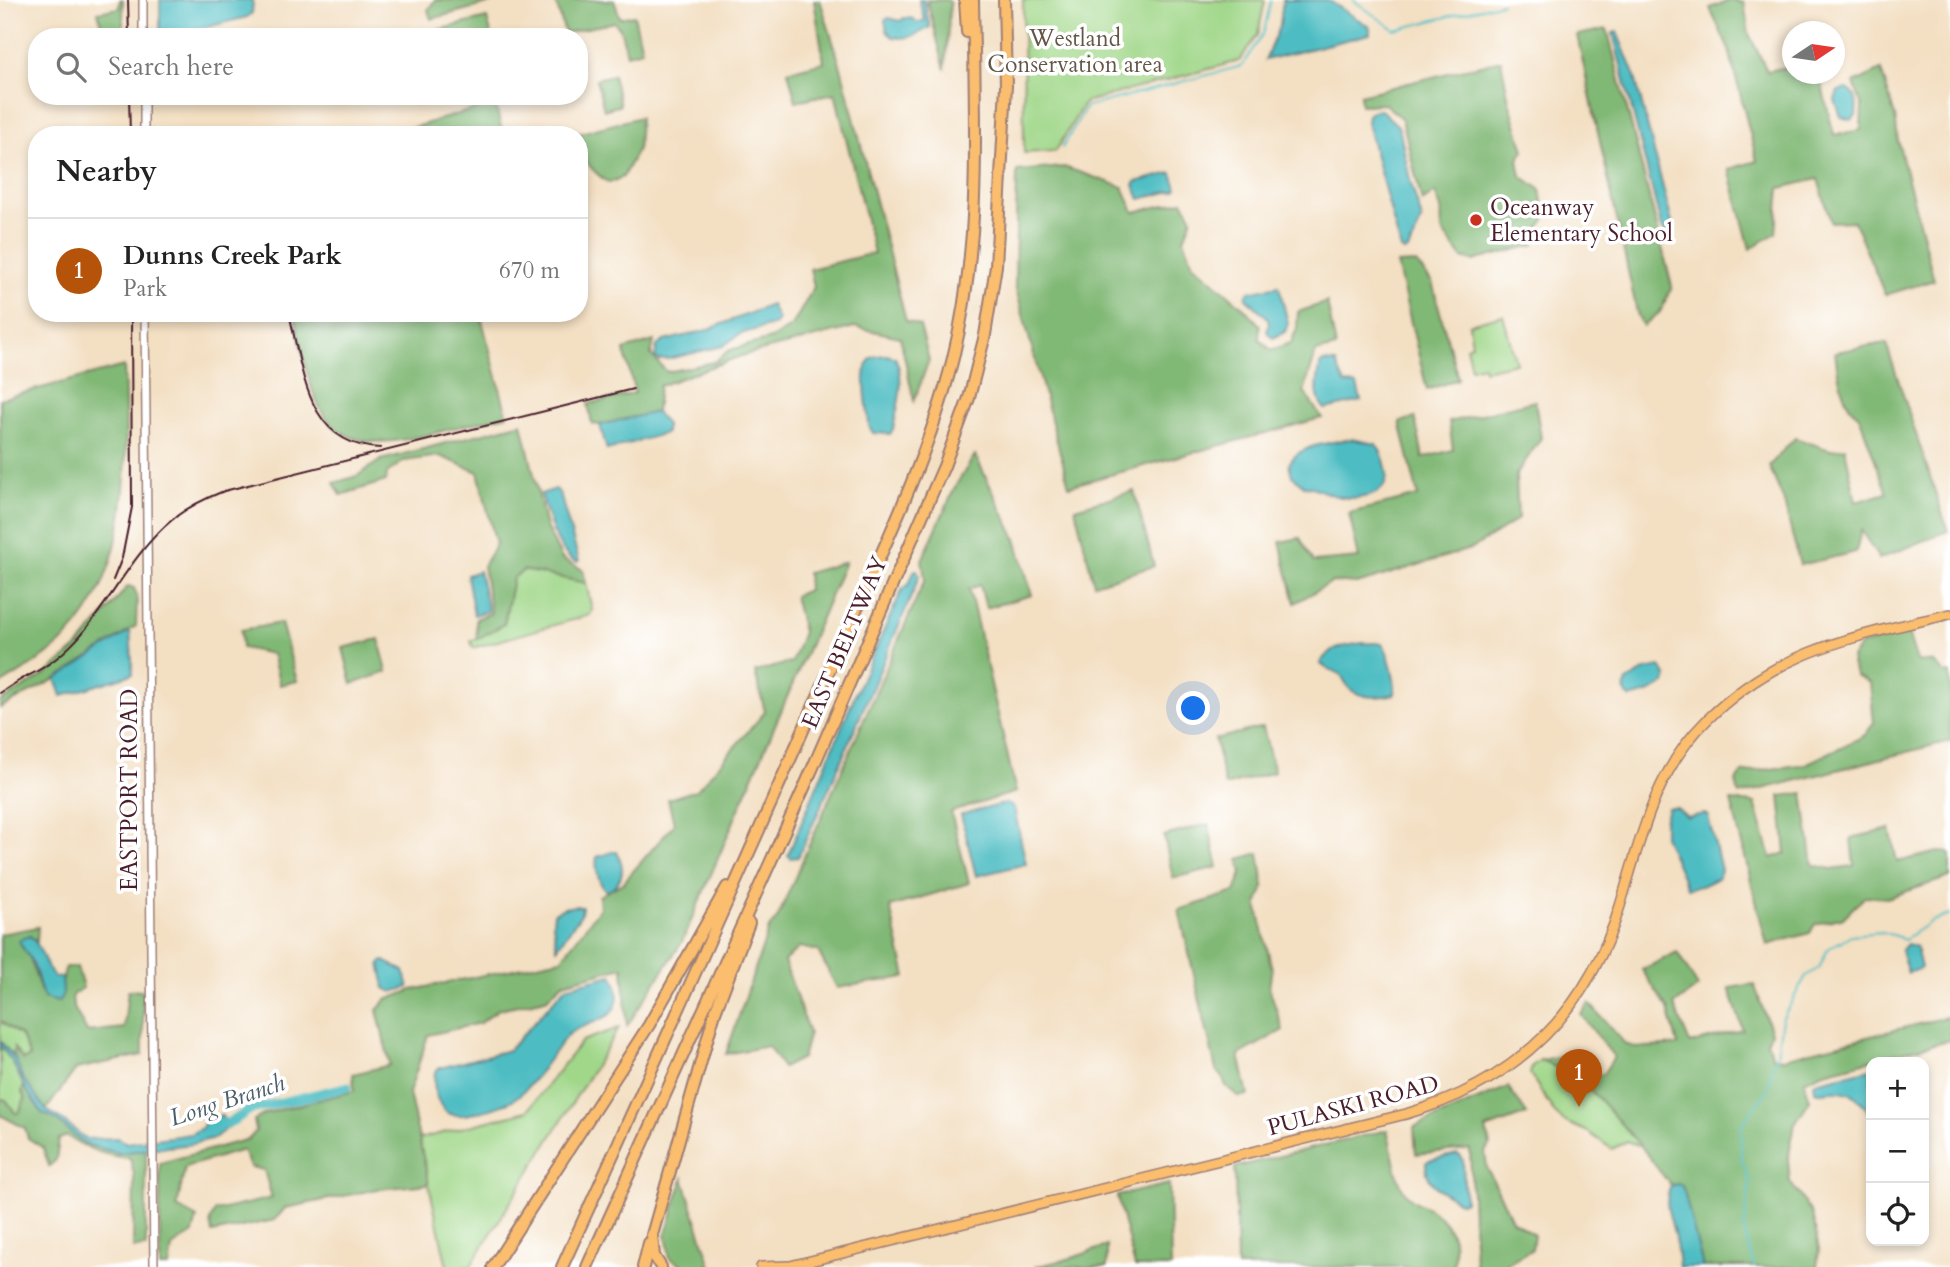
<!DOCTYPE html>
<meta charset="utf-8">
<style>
body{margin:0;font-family:Cardo,serif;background:#f2f2f2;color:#222}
.controls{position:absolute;right:21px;bottom:21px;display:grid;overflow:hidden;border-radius:14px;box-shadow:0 4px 10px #0003}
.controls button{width:63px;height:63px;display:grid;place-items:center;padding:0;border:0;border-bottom:2px solid #e0e0e0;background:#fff;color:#222;font:35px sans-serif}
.compass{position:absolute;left:1782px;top:21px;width:63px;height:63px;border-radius:50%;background:#fff;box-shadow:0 4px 10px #0003;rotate:77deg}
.you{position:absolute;left:1194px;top:709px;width:24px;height:24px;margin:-18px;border:5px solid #fff;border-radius:50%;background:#1a73e8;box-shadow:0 0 0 10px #1a73e833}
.badge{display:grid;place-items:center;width:46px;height:46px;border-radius:50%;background:#b45309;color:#fff;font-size:23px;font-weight:700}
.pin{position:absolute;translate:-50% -58px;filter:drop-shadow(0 2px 4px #0008)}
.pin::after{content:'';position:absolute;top:37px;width:24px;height:21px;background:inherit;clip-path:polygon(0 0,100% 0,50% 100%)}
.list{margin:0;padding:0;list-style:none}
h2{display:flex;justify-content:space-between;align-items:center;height:91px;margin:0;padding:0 28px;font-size:30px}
h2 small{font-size:23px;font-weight:400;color:#767676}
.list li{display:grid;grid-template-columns:46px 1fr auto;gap:21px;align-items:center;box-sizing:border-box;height:105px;padding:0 28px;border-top:2px solid #e0e0e0}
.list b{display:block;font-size:26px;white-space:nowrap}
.list p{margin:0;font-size:23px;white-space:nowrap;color:#767676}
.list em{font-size:23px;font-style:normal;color:#767676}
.icon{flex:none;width:38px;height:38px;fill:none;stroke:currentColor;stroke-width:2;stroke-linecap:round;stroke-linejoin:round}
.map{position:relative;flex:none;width:1950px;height:1267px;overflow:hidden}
.search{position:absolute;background:#fff;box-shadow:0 4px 10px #0003;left:28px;top:28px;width:560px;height:77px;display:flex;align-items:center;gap:18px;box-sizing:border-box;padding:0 24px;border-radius:28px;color:#767676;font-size:26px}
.panel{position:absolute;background:#fff;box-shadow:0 4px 10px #0003;left:28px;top:126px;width:560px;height:196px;border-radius:28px}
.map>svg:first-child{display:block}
.green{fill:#a0d789;stroke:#757b5a;stroke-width:2}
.forest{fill:#80b875;stroke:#656c50;stroke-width:2}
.water{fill:#4ebdc3;stroke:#4c6e77;stroke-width:2}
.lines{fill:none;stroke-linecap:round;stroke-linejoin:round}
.stream{stroke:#4ebdc3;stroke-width:2}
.river{stroke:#4ebdc3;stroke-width:10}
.minor-casing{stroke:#9e7f76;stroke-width:10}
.major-casing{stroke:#9e7f76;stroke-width:12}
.highway-casing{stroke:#9e7f76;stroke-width:14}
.minor{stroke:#fff;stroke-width:7}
.major{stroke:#fbbd6e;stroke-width:9}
.highway{stroke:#fbbd6e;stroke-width:10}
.rail{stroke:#4a1f2b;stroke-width:2}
.poi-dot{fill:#c8321e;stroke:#fff;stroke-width:2.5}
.labels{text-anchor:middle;stroke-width:7;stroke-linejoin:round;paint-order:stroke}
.park-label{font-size:23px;fill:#645647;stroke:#fff}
.poi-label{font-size:23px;fill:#4a1f2b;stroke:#fff;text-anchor:start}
.street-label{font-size:23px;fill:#4a1f2b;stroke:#fff}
.water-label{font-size:24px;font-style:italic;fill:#4c5e68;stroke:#fff}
</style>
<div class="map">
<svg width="1950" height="1267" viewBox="0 0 1950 1267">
<rect width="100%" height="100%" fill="#fff"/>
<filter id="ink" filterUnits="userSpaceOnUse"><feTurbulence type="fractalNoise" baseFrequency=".0143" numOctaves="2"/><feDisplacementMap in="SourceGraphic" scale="14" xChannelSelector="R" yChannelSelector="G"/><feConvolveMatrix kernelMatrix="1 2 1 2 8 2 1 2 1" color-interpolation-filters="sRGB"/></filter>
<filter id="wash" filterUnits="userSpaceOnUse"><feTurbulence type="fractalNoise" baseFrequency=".00686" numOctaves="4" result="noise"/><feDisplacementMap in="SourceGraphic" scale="28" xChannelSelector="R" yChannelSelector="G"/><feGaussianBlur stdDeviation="1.57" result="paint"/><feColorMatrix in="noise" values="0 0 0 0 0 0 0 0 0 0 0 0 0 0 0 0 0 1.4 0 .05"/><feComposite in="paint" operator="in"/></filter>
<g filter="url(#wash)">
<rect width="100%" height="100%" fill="#f3dfc2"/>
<!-- green -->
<path class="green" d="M1023 0H1265L1258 34 1239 61 1085 102 1056 151 1024 153Z
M1503 315 1516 363 1484 370 1483 365 1471 368 1466 347 1472 345 1469 324Z
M525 570 586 583 592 610 590 615 473 648 471 641 504 624 513 577Z
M0 1021 21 1035 30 1057 23 1060 14 1049 13 1056 0 1041Z
M619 1028 470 1267H447L419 1139 527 1111 582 1041Z
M0 1046 12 1061 24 1086 22 1093 25 1099 19 1113H15L6 1100 0 1099Z
M1541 1060 1582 1080 1640 1145 1638 1146 1627 1141 1612 1149 1588 1132 1563 1121 1554 1112 1530 1074 1532 1066Z"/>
<!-- forest -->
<path class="forest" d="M120 0H123V37H104L98 12 119 8Z
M435 0H495V2L431 19 428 10Z
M555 0H614L620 18 634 15 642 50 627 54 620 28 614 22 565 33Z
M814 0H820L842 71 906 321 920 326 929 360 914 401 900 337 855 327 741 356 659 386 656 412 600 425 592 424 588 404 635 393 624 350 654 341 651 355 667 372 714 362 730 350 771 339 792 326 814 287 810 269 874 253 835 93 796 101 788 71 824 62Z
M927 0H948L950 3 945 70Z
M1731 0 1744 3 1749 34 1767 71 1792 66V74H1819L1834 135 1861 130 1862 106 1854 83 1881 70 1895 116 1898 141 1934 280 1885 295 1854 221 1831 222 1818 179 1780 188 1776 233 1750 249 1729 169 1757 161 1729 50 1710 8Z
M487 18 492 37H422L421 34Z
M1607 29 1672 287 1660 312 1643 326 1638 317 1577 35Z
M1501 60 1509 101 1524 150 1518 160 1521 176 1540 189 1545 220 1539 228 1534 245 1473 261 1462 258 1442 231 1441 209 1435 193 1422 202 1402 119 1385 104 1361 105 1360 95Z
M613 75 620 105 604 110 596 79Z
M495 103 503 135H388Z
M640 117 638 148 623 177 609 183C592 172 579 156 579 135H573Z
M1064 167 1123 187 1134 212 1183 201 1192 218 1184 239 1193 264 1244 308 1260 325 1259 339 1271 350 1291 343 1297 328 1298 312 1327 302 1336 347 1316 352 1304 392 1322 418 1069 486 1015 285 1017 171Z
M1416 263 1432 282 1458 379 1427 390 1397 264Z
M294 313H480L507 415C484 421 461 426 439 432 388 445 333 455 313 392 304 367 300 339 294 313Z
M1886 343 1948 531 1879 559 1861 530 1856 552 1800 565 1783 499 1769 466 1795 438 1830 450 1845 448 1856 502 1887 493 1859 416C1841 403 1838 373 1835 352Z
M124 366C127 462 136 582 53 650 37 663 17 674 0 685V399Z
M1535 401 1541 438 1516 475 1518 519 1473 548 1357 584 1332 582 1295 603 1280 542 1300 538 1313 562 1359 558 1349 513 1418 496 1400 422 1415 418 1423 458 1453 450 1449 422Z
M522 423 546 527 562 559 583 570 586 583 524 570 513 578 504 624 477 639 476 619 491 613 483 566 496 544 478 472 440 456 404 461 387 473 386 481 341 495 334 483 357 476 381 460Z
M975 455 1016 539 1032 595 986 608 980 585 969 589 1016 792 951 812 969 883 890 907 906 977 837 988 818 951 800 947 784 961 809 1033 802 1058 783 1068 768 1046 726 1054 769 928 777 919 925 579 922 560 956 485Z
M1134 491 1154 566 1094 584 1075 508Z
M845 562 682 942 627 1026 623 967 563 983 546 999 499 1009 480 1023 428 1035 409 1093 429 1184 378 1189 285 1208 275 1220 212 1233 210 1221 215 1211 272 1198 264 1170 250 1167 243 1150 185 1167 177 1207 197 1218 193 1233 172 1247 169 1267H160V1163L249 1139 256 1131 254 1120 267 1113 354 1091 353 1074 390 1065 377 1010 386 1000 412 990 561 959 600 908 599 896 623 883 674 824 668 799 697 790 765 712 755 672 792 662 803 632 794 596 808 590 807 573Z
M128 586 134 588 137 596 136 626 56 679 0 708V702L47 673 78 647Z
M281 623 297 681 280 685 272 654 242 648 241 630Z
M1908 633 1917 661 1933 662 1945 674 1950 673V741L1739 795 1736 781 1742 773 1806 764 1864 736 1874 723 1870 683 1855 676 1851 658 1861 645Z
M379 639 387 672 352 684 343 648Z
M1263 727 1274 772 1225 786 1215 739Z
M1803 793 1813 865 1831 869 1854 866 1851 838 1890 829 1897 862 1938 852 1950 853V877L1887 898 1865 896 1844 917 1815 924 1810 933 1767 945 1731 801 1755 803 1771 858 1786 853 1780 796Z
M1208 824 1218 867 1173 878 1164 836Z
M1259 853 1264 886 1257 905 1272 969 1269 987 1283 1030 1239 1055 1248 1095 1238 1097 1226 1086 1222 1076 1216 1070 1179 910 1235 892 1242 873 1239 859Z
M38 927 37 942 30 936C25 956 35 969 40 990L63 980 65 967H77L83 988 72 995 73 1006 87 1032 124 1028 128 990 143 991V1055L76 1069 46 1110C33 1093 12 1070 14 1048L23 1060 30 1057 21 1036 0 1021V934Z
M1677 952 1698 987 1674 1005 1690 1044 1743 1030 1729 988 1754 984 1771 1032 1767 1042 1773 1057 1784 1058 1950 1016V1040L1821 1073 1804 1081 1810 1100 1795 1123 1788 1160 1790 1182 1812 1214 1819 1249 1817 1267H1703L1682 1186 1674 1184 1671 1186 1640 1145 1582 1080 1541 1060 1573 1054 1596 1076 1603 1074 1614 1057 1581 1015 1589 1003 1625 1044 1637 1048 1678 1045 1668 1009 1642 970Z
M24 1086 42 1113 54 1118 85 1144 119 1153 146 1149V1247L133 1248 134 1175 130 1158C107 1157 85 1148 67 1136L59 1139 56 1160 49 1166 43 1148 28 1138 25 1128 0 1115V1099L6 1100 15 1113H19L25 1099 22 1092Z
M1508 1087 1527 1114 1486 1129 1490 1145 1485 1151 1487 1168 1512 1220 1534 1235 1532 1249 1500 1267H1475L1470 1149 1416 1154 1414 1127Z
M1387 1130C1392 1147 1394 1169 1401 1185 1410 1205 1421 1201 1434 1212 1453 1227 1457 1245 1453 1267H1237L1235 1167Z
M683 1178 711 1266 686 1267 670 1258 666 1234Z
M1169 1184 1171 1267H1135L1117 1196Z
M1107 1246V1267H1034L1072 1258Z"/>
<!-- water -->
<path class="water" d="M160 0H253V1L252 13 247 17 167 37 164 35 160 28Z
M919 0H924L930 27C917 35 908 40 893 37L887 31 885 20 889 18 900 21 904 18 914 19 916 22 925 21Z
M1283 0H1328L1370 27V34L1265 60 1280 25Z
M1617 32 1635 77 1672 223 1673 230 1670 233H1665L1661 225 1613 33Z
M1847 89C1858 94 1857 105 1856 116L1851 120 1841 117 1835 100 1838 91Z
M1381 110 1399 127 1410 180 1422 220 1408 250 1404 252 1401 250 1367 123 1368 115 1373 111Z
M1172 173 1177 188 1175 190 1140 199 1134 185 1136 182Z
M1279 286 1288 323 1285 332 1273 338 1267 332 1269 322 1267 317 1246 298 1248 292Z
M771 305 778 320 776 324 740 334 723 346 668 359 659 360 655 357 657 346 664 341 704 331Z
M886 355 895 357C906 381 898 404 893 429L890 434 873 433 869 426C869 410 857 364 874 357 878 355 882 356 886 355Z
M1323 362 1336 363 1345 384 1357 385 1361 401 1325 409C1313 396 1318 382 1320 365Z
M656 412 666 425V433L607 450 600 425Z
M1351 439 1376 444C1382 452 1389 470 1386 481 1380 501 1346 500 1330 494 1320 491 1315 486 1304 486L1292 476 1289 464C1299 444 1331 443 1351 439Z
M556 489 560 494 579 561 577 562C557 555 547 513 541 494Z
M917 570 919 576 914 590 835 775 798 857 790 858 788 855 860 683 902 590 909 584 914 571Z
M479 571 488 611 474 615 467 575Z
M130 631 133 674 62 696 56 679Z
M1363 643C1368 644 1376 642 1381 644 1389 647 1396 686 1395 694 1381 698 1362 699 1350 689 1346 685 1344 678 1340 674 1333 669 1326 670 1320 663 1330 647 1345 646 1363 643Z
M1660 667 1667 677 1665 684 1648 693 1630 698C1623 692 1624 689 1627 681L1646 670Z
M1007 803 1014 808 1026 864 976 876 961 815Z
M1668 808H1677L1687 817 1705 814 1708 816 1721 870 1718 878 1701 886 1687 888 1664 836V821Z
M612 852H617C625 868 624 879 610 890H605C598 881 595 868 597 857Z
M575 906 582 907 581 914 557 948 553 924 554 913 564 908Z
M30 936C43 947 43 965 54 977H62L63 994 58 1002 44 998C39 987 38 975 33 964 29 955 22 949 19 940Z
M1907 944 1916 947 1921 968 1908 973 1901 951Z
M384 961 404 971 409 987 392 992 385 988 380 963Z
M612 975C619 985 620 1001 613 1011 607 1020 581 1025 570 1033 564 1038 560 1044 556 1050 529 1084 525 1103 478 1112 467 1115 458 1117 447 1113 435 1101 433 1088 435 1072L440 1068 509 1050 566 987Z
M0 1041 16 1060 22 1077 46 1110 57 1116 86 1139 117 1138 127 1143 191 1134 202 1128 205 1122 211 1118 221 1115 229 1127 214 1138 192 1144 134 1151 119 1153 85 1144 54 1118 42 1113 24 1086 12 1061 0 1046Z
M1871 1069V1120C1867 1104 1854 1091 1837 1091 1828 1090 1822 1094 1815 1091L1814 1083 1819 1081Z
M1457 1154 1461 1156 1463 1160 1465 1201 1461 1203C1444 1192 1425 1186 1426 1163L1428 1161Z
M1678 1184 1682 1186 1684 1191 1703 1267H1679C1678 1257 1677 1247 1675 1238 1672 1220 1662 1205 1671 1186Z"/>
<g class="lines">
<!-- stream -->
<path class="stream" d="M1353 0 1395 30 1502 3
M1062 148 1086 107 1242 66 1264 32 1271 0
M1754 1267 1744 1230 1750 1181 1741 1158V1125L1767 1091 1777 1054 1782 1019 1806 976 1819 968 1828 949 1851 935 1882 932 1905 939 1932 921 1950 915"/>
<!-- river -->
<path class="river" d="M215 1129 236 1119 249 1110 347 1087"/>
</g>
</g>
<g filter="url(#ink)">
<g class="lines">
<!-- minor casing -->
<g class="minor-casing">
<path id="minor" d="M143 0V37
M144 96V135
M145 313 154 1267"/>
</g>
<!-- major casing -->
<g class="major-casing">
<path id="major" d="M761 1267 787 1266
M786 1267 1406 1114C1514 1083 1587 1014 1620 906 1640 840 1655 771 1706 721 1779 648 1855 637 1950 614"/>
</g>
<!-- highway casing -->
<g class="highway-casing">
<path id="highway" d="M965 0 967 32
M493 1267 649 1025 727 887
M562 1267C652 1069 742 872 828 673 872 572 927 464 953 358 982 240 975 120 973 0
M587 1267 804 788 944 466 969 398 985 335 996 266 1006 86 1004 0
M643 1267 649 1243
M661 1267 654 1256 652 1235 715 1012 749 923"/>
</g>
<!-- minor -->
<use href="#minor" class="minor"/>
<!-- major -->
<use href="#major" class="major"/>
<!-- highway -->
<use href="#highway" class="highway"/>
<!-- rail -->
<path class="rail" d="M128 0 129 37
M129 96 130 135
M289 313C303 370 306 446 381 448
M113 580 122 558 132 507 131 313
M21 679C97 648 114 568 172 520 187 507 206 498 224 491L633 389
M0 693 28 675"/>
</g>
</g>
<!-- markers -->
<circle class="poi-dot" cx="1476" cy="220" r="7"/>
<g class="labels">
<!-- park labels -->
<g class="park-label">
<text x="1075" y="46">Westland<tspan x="1075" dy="26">Conservation area</tspan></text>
</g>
<!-- poi labels -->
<g class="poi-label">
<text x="1490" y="215">Oceanway<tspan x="1490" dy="26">Elementary School</tspan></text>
</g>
<!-- street labels -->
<g class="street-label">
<text transform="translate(844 642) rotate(-67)" y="8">EAST BELTWAY</text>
<text transform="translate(129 790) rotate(-90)" y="8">EASTPORT ROAD</text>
<text transform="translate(1353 1105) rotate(-15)" y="8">PULASKI ROAD</text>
</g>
<!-- water labels -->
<g class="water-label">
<text transform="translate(227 1100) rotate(-18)" y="8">Long Branch</text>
</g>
</g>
</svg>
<div class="controls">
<button>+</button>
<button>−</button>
<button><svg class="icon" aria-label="locate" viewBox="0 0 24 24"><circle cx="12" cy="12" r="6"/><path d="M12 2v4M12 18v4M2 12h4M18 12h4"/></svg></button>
</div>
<svg class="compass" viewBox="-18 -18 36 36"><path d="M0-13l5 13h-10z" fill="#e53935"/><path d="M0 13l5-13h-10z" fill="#767676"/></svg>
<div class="you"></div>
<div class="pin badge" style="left:1579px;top:1107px">1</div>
<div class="search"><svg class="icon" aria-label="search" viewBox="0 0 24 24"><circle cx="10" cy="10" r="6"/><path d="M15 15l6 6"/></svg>Search here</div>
<section class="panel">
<h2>Nearby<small></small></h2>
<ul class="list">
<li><span class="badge">1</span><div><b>Dunns Creek Park</b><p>Park</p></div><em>670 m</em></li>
</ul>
</section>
</div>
